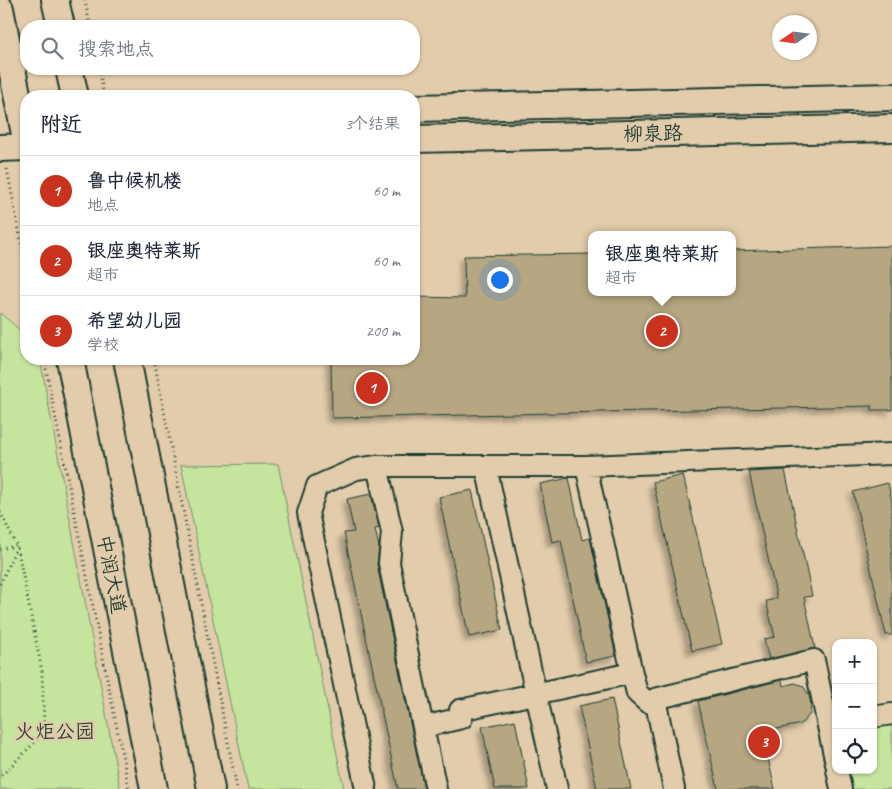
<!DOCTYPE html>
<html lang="zh">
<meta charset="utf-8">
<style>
body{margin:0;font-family:Caveat,"LXGW WenKai TC",sans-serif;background:#f6f6f7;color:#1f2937}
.controls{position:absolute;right:15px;bottom:15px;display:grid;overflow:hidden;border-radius:10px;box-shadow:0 1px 4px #0004}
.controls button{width:45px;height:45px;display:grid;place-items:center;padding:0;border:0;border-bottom:1px solid #e0e1e3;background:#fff;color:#1f2937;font:25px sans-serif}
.compass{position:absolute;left:772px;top:15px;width:45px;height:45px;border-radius:50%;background:#fff;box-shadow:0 1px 4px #0004;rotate:257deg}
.you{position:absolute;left:499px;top:279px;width:18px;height:18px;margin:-12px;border:4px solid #fff;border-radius:50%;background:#1a73e8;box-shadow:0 0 0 8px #1a73e833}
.badge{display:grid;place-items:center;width:32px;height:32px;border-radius:50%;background:#c8321e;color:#fff;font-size:16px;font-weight:700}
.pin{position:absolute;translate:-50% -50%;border:2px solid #fff;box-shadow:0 1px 5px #0006}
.popup{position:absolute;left:588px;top:231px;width:148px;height:65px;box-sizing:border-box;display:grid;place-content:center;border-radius:10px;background:#fff;filter:drop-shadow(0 1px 4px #0005);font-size:16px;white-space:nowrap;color:#747a83}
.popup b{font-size:19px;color:#1f2937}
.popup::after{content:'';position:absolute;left:50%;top:100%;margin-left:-10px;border:10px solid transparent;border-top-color:#fff}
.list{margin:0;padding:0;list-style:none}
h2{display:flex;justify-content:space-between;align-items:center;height:65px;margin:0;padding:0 20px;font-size:21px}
h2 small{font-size:16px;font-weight:400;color:#747a83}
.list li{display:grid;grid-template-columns:32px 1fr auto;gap:15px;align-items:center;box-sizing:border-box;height:70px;padding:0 20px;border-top:1px solid #e0e1e3}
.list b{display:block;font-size:19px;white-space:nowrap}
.list p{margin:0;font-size:16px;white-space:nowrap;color:#747a83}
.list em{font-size:16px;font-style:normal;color:#747a83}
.icon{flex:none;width:28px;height:28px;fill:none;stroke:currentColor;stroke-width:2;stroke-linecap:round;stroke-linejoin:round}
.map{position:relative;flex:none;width:892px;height:789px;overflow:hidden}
.search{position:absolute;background:#fff;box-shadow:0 1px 4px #0004;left:20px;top:20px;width:400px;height:55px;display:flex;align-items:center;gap:12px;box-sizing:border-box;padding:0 18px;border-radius:20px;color:#747a83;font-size:19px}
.panel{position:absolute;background:#fff;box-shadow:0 1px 4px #0004;left:20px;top:90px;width:400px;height:275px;border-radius:20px}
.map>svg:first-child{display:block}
.green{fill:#c5e59e;stroke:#729169}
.building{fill:#b6a782;stroke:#1f3d34;filter:url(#shadow)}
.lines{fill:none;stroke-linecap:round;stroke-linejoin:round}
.minor-casing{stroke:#1f3d34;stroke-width:24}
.major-casing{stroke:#1f3d34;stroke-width:30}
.path{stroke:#1f3d34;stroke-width:3;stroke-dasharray:1 4;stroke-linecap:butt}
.minor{stroke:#e2ccab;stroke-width:20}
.major{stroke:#e2ccab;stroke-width:26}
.labels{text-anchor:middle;stroke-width:5;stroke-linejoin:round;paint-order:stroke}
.street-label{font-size:20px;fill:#1f3d34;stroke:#e2ccab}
.park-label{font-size:20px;fill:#274539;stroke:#e2ccab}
</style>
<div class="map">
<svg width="892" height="789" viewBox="0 0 892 789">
<defs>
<filter id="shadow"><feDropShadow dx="-4.5" dy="4.5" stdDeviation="2.5" flood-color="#0004"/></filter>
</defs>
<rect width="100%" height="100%" fill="#e2ccab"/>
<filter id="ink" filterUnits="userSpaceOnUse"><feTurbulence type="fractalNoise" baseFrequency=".02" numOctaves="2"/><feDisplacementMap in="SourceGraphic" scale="10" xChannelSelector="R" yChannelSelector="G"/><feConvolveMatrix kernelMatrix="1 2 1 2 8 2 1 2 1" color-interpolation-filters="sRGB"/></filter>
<g filter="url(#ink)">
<!-- green -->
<path class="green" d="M0 313 26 335V359H40L120 789H0Z
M278 464 344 789H248L181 465Z
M892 714V789H841L837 770H873V717Z"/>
<!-- building -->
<path class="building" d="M892 246V410H872V406L332 418 331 359H414V297L465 298 464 256 592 254V292H732V251Z
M785 470 812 596 804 597 815 648 769 659 764 639 775 637 766 601 777 599 749 472Z
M683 475 722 644 692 651 653 482Z
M569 478 582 540 590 538 616 656 586 662 561 540 552 542 540 484Z
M888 483 892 502V635H886L853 492Z
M472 490 502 630 469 637 439 497Z
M371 494 379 528 375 529 379 547 377 565 424 789H398L344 533 354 532 347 499Z
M782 680 783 686 795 683 803 686 809 695 811 705 810 714 801 724 762 732 775 789H718L698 701Z
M612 699 631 789H597L579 706Z
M515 720 529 789H495L482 727Z"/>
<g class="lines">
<!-- minor casing -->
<g class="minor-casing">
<path id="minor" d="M377 466 392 532 389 563 423 727
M586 466 632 673
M486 467 557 789
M873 717 892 714
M836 724 828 726 836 764
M837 770 841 789
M366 789 308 513 317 486 356 469 377 466H586L892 454
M436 789 423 727 462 718 460 710 632 673 637 693 647 702 655 699
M674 789 655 699 814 660 828 726"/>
</g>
<!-- major casing -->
<g class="major-casing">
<path id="major" d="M55 0 61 26
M0 9 26 139
M69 69 75 96
M414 108 892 97
M414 139 892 128
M0 148 26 147
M70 359 154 789
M127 359 211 789"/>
</g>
<!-- path -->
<path class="path" d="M85 0 90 26
M99 69 104 96
M7 169 26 267
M44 359 129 789
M154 359 237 789
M0 512 17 546 42 671 44 725 38 739 0 777
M0 549 17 546
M0 584 17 546"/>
<!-- minor -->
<use href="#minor" class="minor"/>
<!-- major -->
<use href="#major" class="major"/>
</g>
</g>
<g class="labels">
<!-- street labels -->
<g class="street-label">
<text transform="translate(653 133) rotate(-1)" y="7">柳泉路</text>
<text transform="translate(112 574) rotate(79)" y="7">中润大道</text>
</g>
<!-- park labels -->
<g class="park-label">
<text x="55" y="738">火炬公园</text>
</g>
</g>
</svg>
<div class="controls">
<button>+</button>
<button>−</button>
<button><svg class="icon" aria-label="locate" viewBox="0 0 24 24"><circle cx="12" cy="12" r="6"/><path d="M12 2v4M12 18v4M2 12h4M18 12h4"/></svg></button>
</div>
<svg class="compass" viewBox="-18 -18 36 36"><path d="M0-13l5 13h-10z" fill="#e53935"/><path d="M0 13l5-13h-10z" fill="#747a83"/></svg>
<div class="you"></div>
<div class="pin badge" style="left:372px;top:388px">1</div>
<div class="pin badge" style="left:662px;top:331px">2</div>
<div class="popup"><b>银座奥特莱斯</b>超市</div>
<div class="pin badge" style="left:764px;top:742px">3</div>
<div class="search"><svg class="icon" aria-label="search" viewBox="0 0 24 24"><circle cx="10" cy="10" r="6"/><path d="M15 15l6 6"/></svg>搜索地点</div>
<section class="panel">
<h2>附近<small>3个结果</small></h2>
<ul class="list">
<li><span class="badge">1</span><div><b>鲁中候机楼</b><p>地点</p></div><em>60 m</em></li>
<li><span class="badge">2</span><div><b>银座奥特莱斯</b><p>超市</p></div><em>60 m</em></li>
<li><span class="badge">3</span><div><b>希望幼儿园</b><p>学校</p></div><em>200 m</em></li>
</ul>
</section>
</div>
